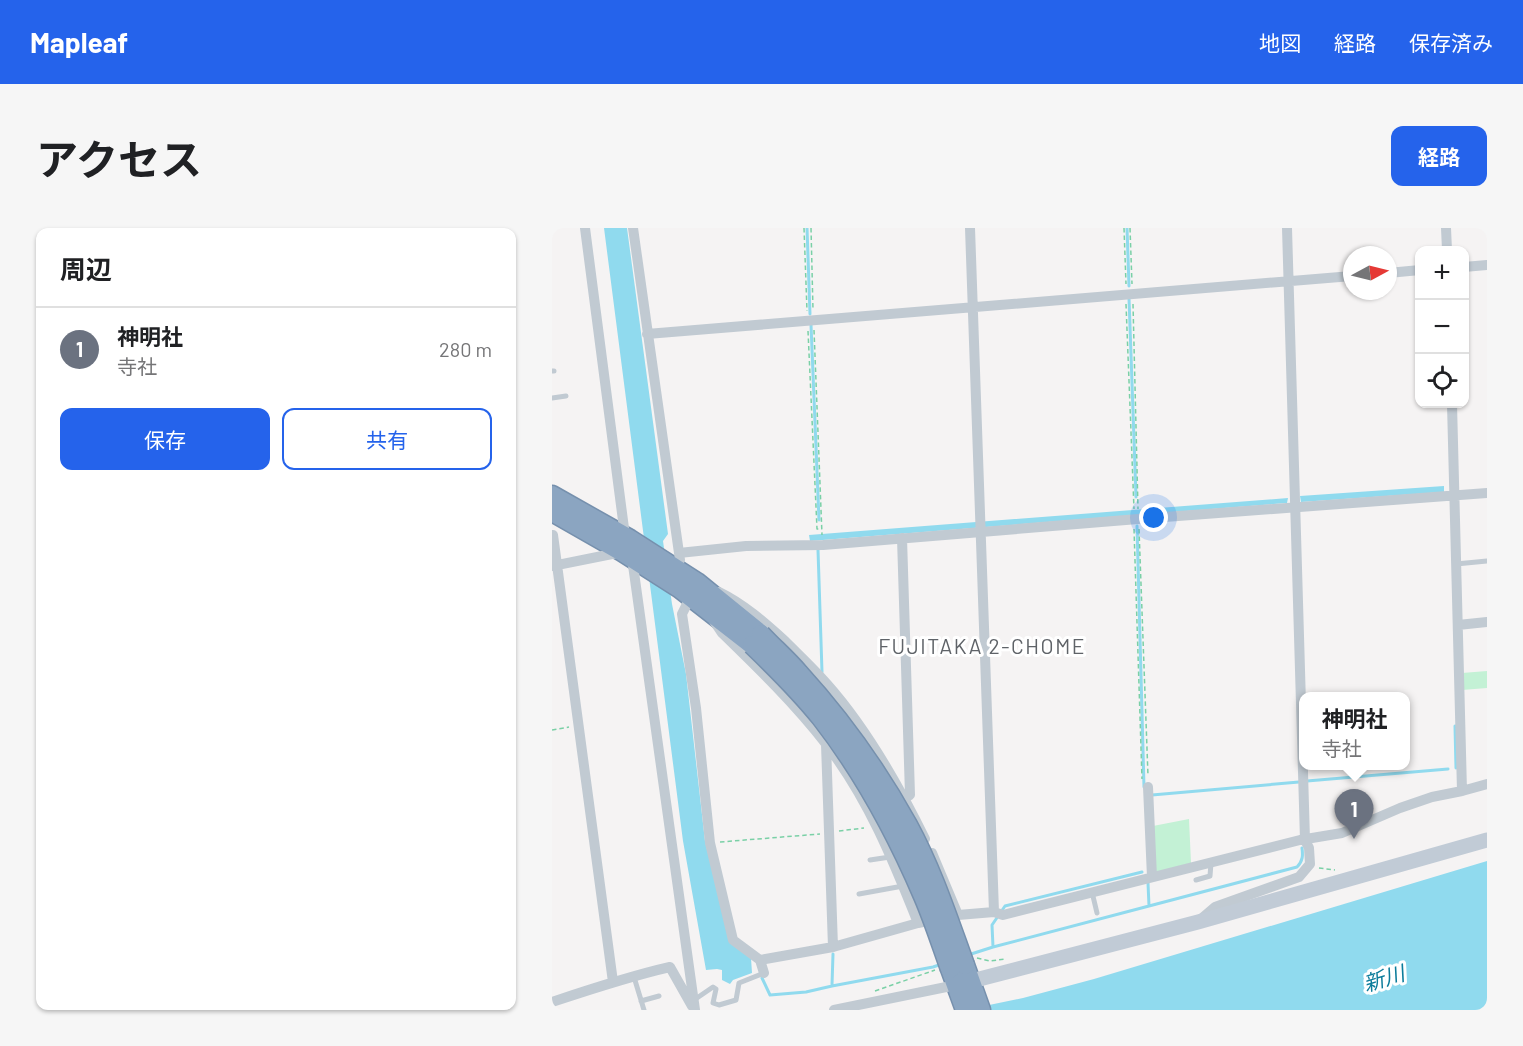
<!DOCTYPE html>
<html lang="ja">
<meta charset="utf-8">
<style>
body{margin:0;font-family:Barlow,"Noto Sans JP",sans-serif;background:#f6f6f6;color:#202124}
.controls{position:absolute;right:18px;top:18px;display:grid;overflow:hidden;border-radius:12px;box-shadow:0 2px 4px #0004}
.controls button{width:54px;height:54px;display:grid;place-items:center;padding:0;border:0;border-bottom:2px solid #e0e0e0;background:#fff;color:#202124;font:30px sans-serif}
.compass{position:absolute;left:791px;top:18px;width:54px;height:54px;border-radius:50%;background:#fff;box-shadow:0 2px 4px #0004;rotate:83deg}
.you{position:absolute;left:602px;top:290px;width:21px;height:21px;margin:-15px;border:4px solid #fff;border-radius:50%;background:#1a73e8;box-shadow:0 0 0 9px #1a73e833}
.badge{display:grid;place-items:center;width:39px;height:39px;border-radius:50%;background:#2563eb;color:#fff;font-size:20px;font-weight:700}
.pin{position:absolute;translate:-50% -50px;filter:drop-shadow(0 2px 3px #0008)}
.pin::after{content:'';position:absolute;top:32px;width:21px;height:18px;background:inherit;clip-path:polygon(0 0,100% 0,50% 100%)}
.popup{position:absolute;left:747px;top:464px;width:111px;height:78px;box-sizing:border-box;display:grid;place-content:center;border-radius:12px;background:#fff;filter:drop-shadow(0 2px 4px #0005);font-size:20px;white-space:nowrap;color:#757577}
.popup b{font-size:22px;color:#202124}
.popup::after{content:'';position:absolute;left:50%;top:100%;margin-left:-12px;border:12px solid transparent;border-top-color:#fff}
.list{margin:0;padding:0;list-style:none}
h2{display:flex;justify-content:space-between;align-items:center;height:78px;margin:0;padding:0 24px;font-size:26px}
h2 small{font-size:20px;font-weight:400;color:#757577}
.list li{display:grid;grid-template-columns:39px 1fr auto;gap:18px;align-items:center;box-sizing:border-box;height:84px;padding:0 24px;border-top:2px solid #e0e0e0}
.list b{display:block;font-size:22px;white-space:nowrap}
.list p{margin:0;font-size:20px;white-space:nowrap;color:#757577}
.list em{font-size:20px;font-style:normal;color:#757577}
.actions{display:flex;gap:12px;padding:18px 24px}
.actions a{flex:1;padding:14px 0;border:2px solid #2563eb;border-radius:12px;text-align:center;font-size:21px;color:#2563eb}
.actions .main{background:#2563eb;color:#fff}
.icon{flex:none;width:33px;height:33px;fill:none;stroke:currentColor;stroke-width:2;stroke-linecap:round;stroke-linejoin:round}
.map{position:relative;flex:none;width:935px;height:782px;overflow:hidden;border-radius:12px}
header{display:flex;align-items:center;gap:36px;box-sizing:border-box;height:84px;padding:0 30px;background:#2563eb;color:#fff}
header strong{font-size:28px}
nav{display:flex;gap:33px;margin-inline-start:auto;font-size:21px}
.intro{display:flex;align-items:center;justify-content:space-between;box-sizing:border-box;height:144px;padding:0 36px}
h1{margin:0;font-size:42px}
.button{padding:15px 27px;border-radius:12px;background:#2563eb;color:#fff;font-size:21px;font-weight:700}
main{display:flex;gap:36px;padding:0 36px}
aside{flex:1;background:#fff;border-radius:12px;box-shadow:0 2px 4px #0004}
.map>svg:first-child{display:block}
.green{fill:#c3f1d5}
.water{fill:#90daee}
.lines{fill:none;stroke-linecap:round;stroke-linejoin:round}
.stream{stroke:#90daee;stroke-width:3}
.highway-casing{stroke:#7690ad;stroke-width:21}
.path{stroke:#7ad0a6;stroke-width:1.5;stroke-dasharray:4.5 3;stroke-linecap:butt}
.lane{stroke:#c1cad2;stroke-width:5}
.street{stroke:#c1cad2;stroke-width:10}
.secondary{stroke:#c1cbd6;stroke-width:15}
.highway{stroke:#8ba5c1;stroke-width:18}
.highway-bridge-casing{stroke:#7690ad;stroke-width:21;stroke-linecap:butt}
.highway-bridge{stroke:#8ba5c1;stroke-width:18}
.labels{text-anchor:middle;stroke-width:6;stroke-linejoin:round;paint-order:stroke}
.neighbourhood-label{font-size:21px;letter-spacing:1.5px;fill:#5f6368;stroke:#fff}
.water-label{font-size:21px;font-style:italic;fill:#0c7c9b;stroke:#fff}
</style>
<header>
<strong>Mapleaf</strong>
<nav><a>地図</a><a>経路</a><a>保存済み</a></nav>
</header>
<div class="intro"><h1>アクセス</h1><a class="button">経路</a></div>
<main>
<aside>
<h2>周辺<small></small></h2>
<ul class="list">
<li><span class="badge" style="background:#6b7280">1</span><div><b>神明社</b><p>寺社</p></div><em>280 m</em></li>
</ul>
<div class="actions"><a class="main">保存</a><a>共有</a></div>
</aside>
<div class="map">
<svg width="935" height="782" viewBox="0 0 935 782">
<rect width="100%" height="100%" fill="#f5f3f3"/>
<!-- green -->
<path class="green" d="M935 443V460L910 462V445Z
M637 591 639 635 605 644 603 642 601 598Z"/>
<!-- water -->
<path class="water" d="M52 0H75L116 306 111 313 120 376 134 446 153 613 177 712 199 730 200 745 181 752 178 756 170 752V742L165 741 154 742 131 613Z
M892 258V264L749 274 748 268Z
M736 270 735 275 258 313 257 307Z
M935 633V782H413L471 770 542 751Z"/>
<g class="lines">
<!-- stream -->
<path class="stream" d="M255 0 258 86
M575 0 577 58
M577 70 584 269
M259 97 267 292
M585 298 592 559
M266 322 270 444
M903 498 904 540
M755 553 896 541
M600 567 747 554
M597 678 745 639C751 633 751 627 750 620
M441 719 440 697 453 678 590 644
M416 727 441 719 597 678 596 655
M210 750 218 767 254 764 280 758 381 739 390 736
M280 757 281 726"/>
<!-- highway casing -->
<g class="highway-casing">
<path id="highway" d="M0 267 78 311 145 354 209 406
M0 284 70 324 128 361 200 417
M413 737 429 782
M398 741 413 782"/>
</g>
<!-- path -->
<path class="path" d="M252 0 255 83
M259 0 261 82
M572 0 574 56
M578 0 580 56
M574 76 582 281
M581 76 586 281
M262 102 270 307
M256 103 265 301H268
M582 301 590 551
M587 301 596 548
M0 502 17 499
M287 603 312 600
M168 614 268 606
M767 640 783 642
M425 730 438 733 453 731
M323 763 383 742"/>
<!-- lane -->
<path class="lane" d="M0 143H2
M0 170 14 168
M904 336 935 333
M318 632 338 629
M644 652 658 648 659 635
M540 664 545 685
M307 666 351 658
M82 749 92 782
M142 772 161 759 164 761 161 775 167 777 184 772 187 755 212 745
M89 773 107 768"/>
<!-- street -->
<path class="street" d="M33 0 73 308
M81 0 128 332
M894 0 895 22
M912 39 935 37
M836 45 868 42
M95 106 800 48
M900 176 910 563
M1 307 61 754
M350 310 358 567 353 570
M127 325 194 318 271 317 586 291 935 265
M80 330 143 782
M0 338 70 324
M167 364C192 376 213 395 233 413 247 427 262 441 275 456 315 501 346 556 373 611
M139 368 130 386 144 480 158 615 181 712 208 732 212 745
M162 393 170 405C206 440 243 476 274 516 316 570 341 632 366 695L406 687 442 684 418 0
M906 397 935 394
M274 516 281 719
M596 559 600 649
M380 625 406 687
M442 684 451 687 748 612 790 605 848 580 880 569 910 563 935 556
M649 691 663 679 747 649 758 636 757 620 753 612 735 0
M208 732 281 719 366 695
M0 774C39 761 78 748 118 739L140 778
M282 782 404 757"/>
<!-- secondary -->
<path class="secondary" d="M408 756 646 694 935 612"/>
<!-- highway -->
<use href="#highway" class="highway"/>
<!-- highway-bridge casing -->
<g class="highway-bridge-casing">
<path id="highway-bridge" d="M209 406C221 419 235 431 247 445 289 491 326 543 356 597 380 641 396 690 413 737
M200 417C224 440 248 464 269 490 311 544 344 605 371 668 381 691 389 716 398 741"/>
</g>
<!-- highway-bridge -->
<use href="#highway-bridge" class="highway-bridge"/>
</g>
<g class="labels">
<!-- neighbourhood labels -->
<g class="neighbourhood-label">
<text x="430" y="426">FUJITAKA 2-CHOME</text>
</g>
<!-- water labels -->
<g class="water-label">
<text transform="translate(832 751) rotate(-17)" y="7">新川</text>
</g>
</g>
</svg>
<div class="controls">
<button>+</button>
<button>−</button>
<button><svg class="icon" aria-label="locate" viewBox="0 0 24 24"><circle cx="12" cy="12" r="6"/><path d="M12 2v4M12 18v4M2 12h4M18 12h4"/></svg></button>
</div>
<svg class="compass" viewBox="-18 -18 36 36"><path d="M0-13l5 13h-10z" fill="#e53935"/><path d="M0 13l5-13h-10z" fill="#757577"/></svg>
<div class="you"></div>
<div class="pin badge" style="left:802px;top:611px;background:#6b7280">1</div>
<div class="popup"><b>神明社</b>寺社</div>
</div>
</main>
